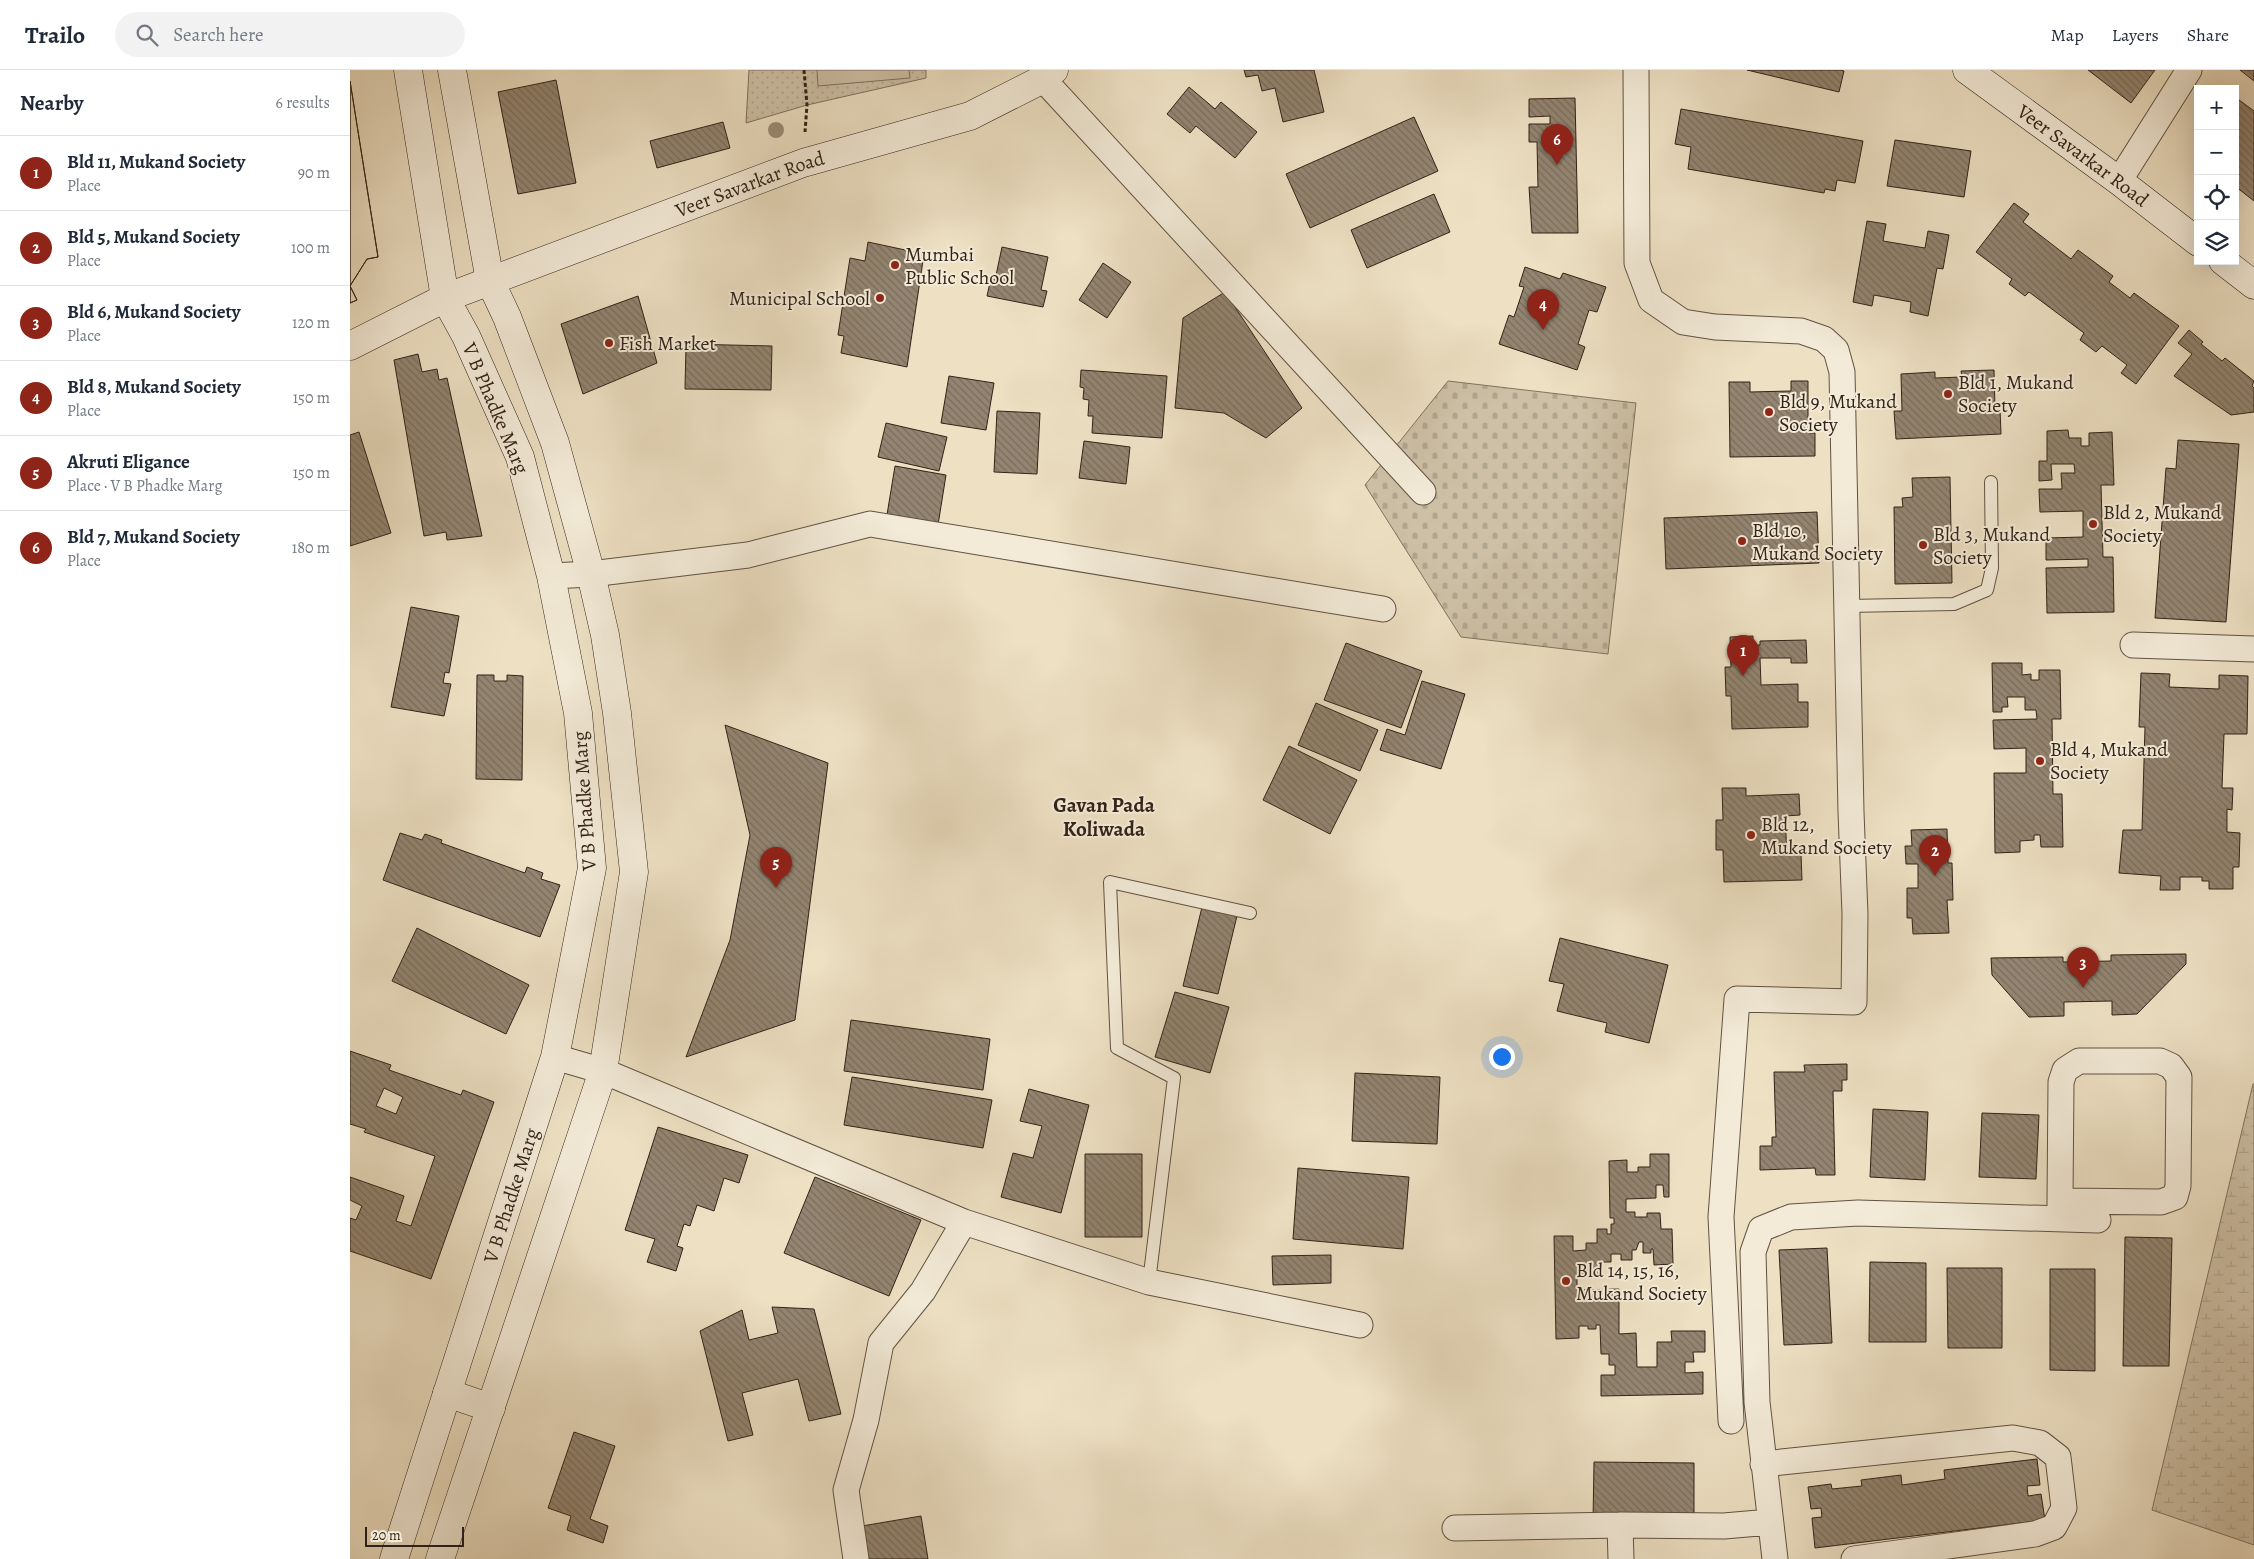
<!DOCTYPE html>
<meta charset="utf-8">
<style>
body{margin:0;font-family:Alegreya,serif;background:#f2f2f3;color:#1f2937}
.controls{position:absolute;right:15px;top:15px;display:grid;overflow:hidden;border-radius:0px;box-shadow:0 5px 20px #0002}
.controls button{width:45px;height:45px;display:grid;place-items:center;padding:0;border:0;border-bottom:1px solid #e0e1e3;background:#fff;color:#1f2937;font:25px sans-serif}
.scale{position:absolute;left:15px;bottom:12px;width:99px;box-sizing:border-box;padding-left:5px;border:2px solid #322318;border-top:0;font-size:14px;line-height:18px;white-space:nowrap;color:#322318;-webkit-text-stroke:4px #f3ebd8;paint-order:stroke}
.you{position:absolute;left:1151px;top:986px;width:18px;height:18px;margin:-12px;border:4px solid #fff;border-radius:50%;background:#1a73e8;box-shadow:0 0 0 8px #1a73e833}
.badge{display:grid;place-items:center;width:32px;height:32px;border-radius:50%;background:#8f2418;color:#fff;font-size:16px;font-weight:700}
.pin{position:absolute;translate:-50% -41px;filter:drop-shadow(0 1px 2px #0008)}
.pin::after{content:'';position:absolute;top:26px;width:18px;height:15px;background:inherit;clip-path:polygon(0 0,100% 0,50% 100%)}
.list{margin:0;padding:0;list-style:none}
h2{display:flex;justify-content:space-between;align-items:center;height:65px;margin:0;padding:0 20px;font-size:21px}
h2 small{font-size:16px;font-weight:400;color:#747a83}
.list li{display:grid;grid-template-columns:32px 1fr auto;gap:15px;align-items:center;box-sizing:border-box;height:75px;padding:0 20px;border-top:1px solid #e0e1e3}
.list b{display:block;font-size:19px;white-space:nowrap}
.list p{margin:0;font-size:16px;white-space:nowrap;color:#747a83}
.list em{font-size:16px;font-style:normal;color:#747a83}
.icon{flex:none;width:28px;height:28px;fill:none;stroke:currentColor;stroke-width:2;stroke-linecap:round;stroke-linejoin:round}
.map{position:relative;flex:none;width:1904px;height:1489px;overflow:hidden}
header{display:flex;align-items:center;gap:30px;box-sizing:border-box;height:70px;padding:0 25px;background:#fff;border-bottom:1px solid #e0e1e3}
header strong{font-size:24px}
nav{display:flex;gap:28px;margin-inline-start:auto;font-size:18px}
.search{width:350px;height:45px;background:#f2f2f3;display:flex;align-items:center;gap:12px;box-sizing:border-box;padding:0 18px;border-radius:28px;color:#747a83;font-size:19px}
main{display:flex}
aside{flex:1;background:#fff}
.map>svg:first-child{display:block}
.green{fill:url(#green-dots);stroke:#80725f}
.wetland{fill:url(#wetland-marsh);stroke:#80725f}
.cemetery{fill:url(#cemetery-stones);stroke:#80725f}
.pitch{fill:#cdc0a6;stroke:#80725f}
.building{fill:url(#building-back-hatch);stroke:#322318;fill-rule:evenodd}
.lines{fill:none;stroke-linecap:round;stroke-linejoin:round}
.lane-casing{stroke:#615243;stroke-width:14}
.street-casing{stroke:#615243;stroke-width:27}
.secondary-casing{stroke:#322318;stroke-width:29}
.path{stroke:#322318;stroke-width:3;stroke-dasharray:4 2.5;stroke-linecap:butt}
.lane{stroke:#f3ebd8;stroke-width:12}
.street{stroke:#f3ebd8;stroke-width:25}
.secondary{stroke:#f3ebd8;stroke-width:28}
.tree{fill:#9c8e79}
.poi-dot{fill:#8f2418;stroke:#f3ebd8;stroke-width:2}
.labels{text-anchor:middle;stroke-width:4;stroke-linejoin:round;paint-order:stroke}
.street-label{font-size:20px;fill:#322318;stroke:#f3ebd8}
.poi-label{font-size:20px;fill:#322318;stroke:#f3ebd8;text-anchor:start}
.neighbourhood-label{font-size:21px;font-weight:bold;fill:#322318;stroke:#f3ebd8}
</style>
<header>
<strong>Trailo</strong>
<div class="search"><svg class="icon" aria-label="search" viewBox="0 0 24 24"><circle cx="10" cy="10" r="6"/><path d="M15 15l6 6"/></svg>Search here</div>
<nav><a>Map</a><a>Layers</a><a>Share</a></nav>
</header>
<main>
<aside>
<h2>Nearby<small>6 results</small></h2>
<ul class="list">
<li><span class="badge">1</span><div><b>Bld 11, Mukand Society</b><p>Place</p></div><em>90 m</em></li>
<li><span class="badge">2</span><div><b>Bld 5, Mukand Society</b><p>Place</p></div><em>100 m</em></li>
<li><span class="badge">3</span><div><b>Bld 6, Mukand Society</b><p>Place</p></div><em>120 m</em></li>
<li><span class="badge">4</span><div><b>Bld 8, Mukand Society</b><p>Place</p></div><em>150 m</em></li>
<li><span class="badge">5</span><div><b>Akruti Eligance</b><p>Place · V B Phadke Marg</p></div><em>150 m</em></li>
<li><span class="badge">6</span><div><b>Bld 7, Mukand Society</b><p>Place</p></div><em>180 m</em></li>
</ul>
</aside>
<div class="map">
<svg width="1904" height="1489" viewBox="0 0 1904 1489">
<defs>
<pattern id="green-dots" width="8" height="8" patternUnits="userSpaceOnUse" patternTransform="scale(1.25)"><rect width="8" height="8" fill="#cdc0a6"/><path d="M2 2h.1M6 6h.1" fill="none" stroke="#b0a58e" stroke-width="1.8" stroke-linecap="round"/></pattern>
<pattern id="wetland-marsh" width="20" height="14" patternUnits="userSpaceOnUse" patternTransform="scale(1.25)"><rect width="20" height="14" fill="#cdc0a6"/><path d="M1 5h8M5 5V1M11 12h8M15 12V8" fill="none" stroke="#b0a58e"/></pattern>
<pattern id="cemetery-stones" width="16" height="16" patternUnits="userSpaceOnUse" patternTransform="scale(1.25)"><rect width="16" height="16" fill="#cdc0a6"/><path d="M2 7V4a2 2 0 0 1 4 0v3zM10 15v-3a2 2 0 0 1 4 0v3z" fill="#b0a58e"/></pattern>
<pattern id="building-back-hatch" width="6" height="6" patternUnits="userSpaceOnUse" patternTransform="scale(1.25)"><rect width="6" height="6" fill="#938571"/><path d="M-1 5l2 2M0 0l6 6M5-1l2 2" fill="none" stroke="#796c5c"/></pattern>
</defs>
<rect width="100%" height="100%" fill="#ede0c3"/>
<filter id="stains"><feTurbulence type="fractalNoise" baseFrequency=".004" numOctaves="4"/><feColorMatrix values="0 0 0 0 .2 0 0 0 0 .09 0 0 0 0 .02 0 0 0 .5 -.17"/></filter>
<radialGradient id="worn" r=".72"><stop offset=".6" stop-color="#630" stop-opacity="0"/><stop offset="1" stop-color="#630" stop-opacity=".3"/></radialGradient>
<!-- green -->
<path class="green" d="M399 0H576V8L457 35 396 53Z"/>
<!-- wetland -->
<path class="wetland" d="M1903 1014H1904V1475L1802 1440Z"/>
<!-- cemetery -->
<path class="cemetery" d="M1098 311 1286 333 1258 584 1111 567 1015 415Z"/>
<!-- pitch -->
<path class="pitch" d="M467 0H559L560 8 468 16Z"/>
<!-- building -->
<path class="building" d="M894 0H964L974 42 933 52 925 18 912 21 908 5 896 7Z
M1397 0H1490L1494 1 1489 22Z
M1738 0H1805L1781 33Z
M1890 0H1904V11Z
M206 10 226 113 168 124 148 22Z
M0 11 28 187 17 189 0 216 7 230 0 233Z
M0 11 28 187 17 189 0 216 7 230 0 233Z
M839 17 865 39 871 32 907 62 885 88 846 56 840 63 817 44Z
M1885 27 1904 41V131L1885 116Z
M1225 28 1228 163H1182L1179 117H1188L1187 72H1179V54H1200V46L1179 47V29Z
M1331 39 1513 71 1505 113 1487 110 1485 121 1475 119 1474 123 1338 99 1341 77 1325 74Z
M1064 47 1088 101 960 158 936 104Z
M373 52 380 78 307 98 300 71Z
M1545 70 1621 81 1614 127 1537 116Z
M1084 124 1100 162 1017 198 1001 160Z
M1664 133 1679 144 1673 152 1721 189 1728 180 1763 206 1759 212 1780 228 1784 223 1829 256 1786 314 1771 303 1777 295 1752 276 1746 282 1730 270 1734 263 1679 222 1675 226 1659 214 1662 209 1626 182Z
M1517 151 1536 154 1533 171 1575 178 1578 161 1599 165 1593 199 1587 198 1578 246 1560 242 1561 232 1524 225 1522 236 1503 232Z
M518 172 574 184 557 297 491 283 494 266 488 265 500 188 515 191Z
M652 177 698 187 691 220 697 221 693 237 637 226 641 208 645 210Z
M753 193 781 212 757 248 729 230Z
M1175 197 1210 209 1213 203 1256 217 1247 242 1239 240 1228 274 1235 277 1227 300 1149 274 1159 245 1164 247 1174 217 1169 216Z
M875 222 952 338 916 368 874 343 825 338 833 248Z
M288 226 307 293 233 324 211 254Z
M1839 260 1853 272 1851 274 1872 291 1875 288 1904 311 1902 316 1904 318V342L1881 345 1824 306 1842 284 1828 273Z
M336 274 422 276 421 320 335 319Z
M68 284 72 302 87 299 89 310 97 308 132 466 97 470 96 462 74 466 44 290Z
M731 300 817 306 812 368 742 363 743 346H738L739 330 733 329 734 318 730 317Z
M1644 300 1645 340 1650 339 1651 364 1546 369 1544 341H1552L1551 304 1585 302V308L1612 307 1611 301Z
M599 306 644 313 636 360 591 353Z
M1441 311H1458V363H1465V386L1380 387 1379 312H1400V322L1441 321Z
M647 341 690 343 687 404 644 402Z
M536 353 597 367 589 401 528 387Z
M1718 360 1719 368H1731V376H1739V363L1762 362 1764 415H1751L1753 487H1763L1764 542 1697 543 1696 498 1738 497V489L1696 490V468L1733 467V441L1690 442 1689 419H1712L1711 403H1725L1724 394H1701L1702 410 1689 411V391H1697V361Z
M9 362 41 463 0 476V365Z
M1828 370 1889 374 1876 552 1805 548 1816 398 1826 399Z
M734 371 780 377 776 414 729 408Z
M545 396 596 405 588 455 536 451Z
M1600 407 1602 513 1545 514 1544 437H1553L1552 428 1563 427 1562 408Z
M1467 442 1469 493 1316 499 1314 448Z
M61 537 109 546 99 603 95 602 93 613 101 614 94 646 41 637Z
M1403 566V575H1410V571L1456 570 1457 593H1441V588H1410L1411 615 1448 614V632H1458V657L1382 659 1381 626H1376L1375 597H1381L1380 567Z
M996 573 1072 601 1051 658 974 630Z
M1642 593H1672V605L1681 604V610H1689V600H1710L1711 649H1702L1703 724H1712L1713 777H1691L1690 765H1684V770L1670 771V782L1645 783 1644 703H1676V678L1644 679 1643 650 1687 649 1686 640H1675V627H1657L1658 637H1652V642H1643Z
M1791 603 1820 604 1819 617 1869 619V605L1898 606 1897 664H1874L1872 718H1883L1882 740 1877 739V762L1890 763 1889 797H1883V819H1859V811H1852V807H1830V820H1810L1811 806 1769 803 1773 760H1792L1795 657H1789Z
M127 605H144V611H157V605L173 606 172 710 126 709Z
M1072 611 1115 624 1091 699 1030 680 1037 659 1055 665Z
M966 633 1028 660 1010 701 948 675Z
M375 655 478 693 445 950 336 987 380 870 400 765Z
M939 676 1007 710 980 764 913 730Z
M1372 718H1396V726L1449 724 1450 745 1435 746 1437 784H1451L1452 810 1374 812 1373 780H1366V750H1373Z
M1597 759 1598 793H1602L1603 830H1597L1599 863 1563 864 1562 848H1557V818H1568V794H1556L1555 776H1562L1561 760Z
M50 763 72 770 75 764 92 770 91 773 175 803 177 797 193 803 191 809 210 815 190 867 33 810Z
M852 837 887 846 868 924 833 916Z
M67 858 179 915 156 964 42 911Z
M1210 868 1318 895 1299 973 1255 962 1257 953 1207 941 1214 914 1199 911Z
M1836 884V894L1787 944 1762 945V931L1714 932V946L1679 947 1642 905 1641 888 1713 887V892L1761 891V885Z
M825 922 879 937 860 1003 805 987Z
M501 950 640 969 633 1020 494 1001Z
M0 981 41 995 39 1000 111 1025 113 1020 144 1032 81 1209 0 1181V1148L6 1150 12 1136 0 1130V1107L54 1126 46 1151 61 1156 85 1086 14 1062 16 1059 0 1054ZM34 1018 53 1027 46 1044 26 1036Z
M1497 994V1010H1492V1021H1483L1485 1105H1466L1465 1098 1410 1100V1076H1422V1067H1426L1424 1002H1455L1454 995Z
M1005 1003 1090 1007 1087 1074 1002 1071Z
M502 1007 642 1030 633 1078 494 1055Z
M679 1019 739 1035 711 1143 651 1127 663 1083 683 1088 692 1056 670 1051Z
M1523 1039 1578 1042 1575 1110 1520 1107Z
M1632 1043 1689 1045 1686 1109 1629 1107Z
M308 1057 398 1085 389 1113 374 1108 364 1141 347 1135 340 1156 334 1154 327 1176 333 1178 326 1201 297 1192 305 1169 275 1160Z
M735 1084H792V1167H735Z
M1300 1084H1319V1127H1314L1313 1115H1306V1128L1276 1129V1142H1285V1147H1297V1143H1310L1311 1159H1322L1323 1194 1304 1195 1303 1179H1301V1183H1293V1172H1289L1286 1180H1282V1190H1271V1184H1261V1192H1252V1203L1227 1204V1220L1269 1219V1264L1286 1263 1287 1297H1307V1272H1322L1321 1261H1355V1282H1343L1344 1292H1335V1303L1353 1302V1324L1251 1326V1305H1265V1295H1259V1284H1251L1250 1255H1246V1259H1238V1256H1229V1268L1206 1269 1204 1166H1223V1181L1236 1180V1173H1247V1159H1257V1164H1261V1154H1264V1148H1260L1259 1091 1277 1090V1102H1288V1097H1300Z
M948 1098 1059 1107 1053 1179 943 1169Z
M465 1107 571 1150 539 1226 434 1183Z
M1775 1167 1822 1168 1819 1296H1773Z
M1477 1178 1482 1273 1434 1275 1429 1180Z
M981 1185V1213L923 1215 922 1186Z
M1520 1192 1576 1193V1272H1519Z
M1597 1198H1652V1278H1598Z
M1700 1199H1745V1301L1700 1300Z
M422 1237 464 1239 491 1344 459 1351 448 1309 392 1323 403 1365 378 1371 350 1261 392 1240 399 1270 428 1263Z
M224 1362 265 1376 240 1449 258 1456 253 1473 217 1460 221 1446 198 1438Z
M1687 1389 1690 1415 1677 1416 1678 1426 1691 1424 1695 1450 1465 1478 1462 1448 1472 1447 1471 1438 1461 1439 1458 1417 1481 1414 1482 1419 1512 1416 1511 1410 1551 1405 1552 1415 1595 1409 1594 1400Z
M1244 1392 1344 1393V1452L1243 1451Z
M571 1446 578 1489H517L512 1456Z"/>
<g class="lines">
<!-- lane casing -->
<g class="lane-casing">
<path id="lane" d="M1497 536 1604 534 1637 520 1642 498 1641 412
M799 1212 824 1008 767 978 760 812 900 843"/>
</g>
<!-- street casing -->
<g class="street-casing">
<path id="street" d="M1286 0 1287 193 1301 230 1333 252 1365 257 1451 261 1474 269 1486 280 1492 302 1501 742 1505 844 1504 932 1387 929 1371 1147 1381 1351
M693 9 1073 422
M1769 111 1839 0
M201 506 241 504 398 485 520 454 1033 539
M1783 575 1904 579
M205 987 253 1001 614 1152 799 1212 1010 1255
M1710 1131 1811 1132 1825 1127 1828 1116 1829 1007 1821 996 1810 991H1729L1715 1000 1711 1012 1710 1131V1149
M1413 1394 1663 1368 1690 1373 1708 1387 1714 1438 1704 1457 1685 1464 1504 1489
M1270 1455 1271 1489
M1105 1458 1270 1455 1374 1456 1420 1452
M506 1489 496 1420 516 1350 531 1273 573 1221 614 1152
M1425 1489 1407 1332 1403 1182 1411 1159 1441 1147 1508 1143 1748 1150"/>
</g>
<!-- secondary casing -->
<g class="secondary-casing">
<g id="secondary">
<path id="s1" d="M1617 0 1769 111 1848 172"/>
<path d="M1873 191 1904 215"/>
<path id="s2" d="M0 276 95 228 453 93 620 46 693 9 704 0"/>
<path d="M97 1323 141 1338"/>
<path id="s3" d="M44 1489 205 987 242 798 228 643 201 506 170 387 116 266 95 228 58 0"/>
<path d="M90 1489 253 1001 284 802 267 643 255 565 241 504 205 373 157 247 140 211 102 0"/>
</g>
</g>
<!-- path -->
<path class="path" d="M454 0 457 35 455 62"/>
<!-- lane -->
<use href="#lane" class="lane"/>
<!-- street -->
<use href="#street" class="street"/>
<!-- secondary -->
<use href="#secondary" class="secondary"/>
</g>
<!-- trees -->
<circle class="tree" cx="426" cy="60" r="8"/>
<!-- markers -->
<g class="poi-dot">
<circle cx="545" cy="195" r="5"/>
<circle cx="530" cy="228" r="5"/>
<circle cx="259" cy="273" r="5"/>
<circle cx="1598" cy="324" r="5"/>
<circle cx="1419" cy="342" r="5"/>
<circle cx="1743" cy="454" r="5"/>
<circle cx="1392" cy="471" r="5"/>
<circle cx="1573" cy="475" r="5"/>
<circle cx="1690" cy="691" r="5"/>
<circle cx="1401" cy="765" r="5"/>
<circle cx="1216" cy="1211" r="5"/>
</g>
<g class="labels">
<!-- street labels -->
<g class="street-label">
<text dy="7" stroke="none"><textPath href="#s1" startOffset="144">Veer Savarkar Road</textPath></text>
<text dy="7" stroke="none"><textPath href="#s2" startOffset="432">Veer Savarkar Road</textPath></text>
<text transform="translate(146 338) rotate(67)" y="7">V B Phadke Marg</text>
<text transform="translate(234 731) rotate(-94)" y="7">V B Phadke Marg</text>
<text dy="7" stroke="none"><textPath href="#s3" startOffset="382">V B Phadke Marg</textPath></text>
</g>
<!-- poi labels -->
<g class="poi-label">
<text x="555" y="191">Mumbai<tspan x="555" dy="23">Public School</tspan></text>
<text x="520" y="235" text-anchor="end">Municipal School</text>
<text x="269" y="280">Fish Market</text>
<text x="1608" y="319">Bld 1, Mukand<tspan x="1608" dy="23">Society</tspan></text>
<text x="1429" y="338">Bld 9, Mukand<tspan x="1429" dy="23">Society</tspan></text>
<text x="1753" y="449">Bld 2, Mukand<tspan x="1753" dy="23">Society</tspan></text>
<text x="1402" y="467">Bld 10,<tspan x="1402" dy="23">Mukand Society</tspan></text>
<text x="1583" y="471">Bld 3, Mukand<tspan x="1583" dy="23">Society</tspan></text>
<text x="1700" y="686">Bld 4, Mukand<tspan x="1700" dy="23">Society</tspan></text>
<text x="1411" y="761">Bld 12,<tspan x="1411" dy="23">Mukand Society</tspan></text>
<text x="1226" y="1207">Bld 14, 15, 16,<tspan x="1226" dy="23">Mukand Society</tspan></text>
</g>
<!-- neighbourhood labels -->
<g class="neighbourhood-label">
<text x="754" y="742">Gavan Pada<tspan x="754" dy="24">Koliwada</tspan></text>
</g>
</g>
<rect width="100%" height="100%" filter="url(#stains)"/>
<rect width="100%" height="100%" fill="url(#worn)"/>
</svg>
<div class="controls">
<button>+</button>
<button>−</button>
<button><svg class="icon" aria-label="locate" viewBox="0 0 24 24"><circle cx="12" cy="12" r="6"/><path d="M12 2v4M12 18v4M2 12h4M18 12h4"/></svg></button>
<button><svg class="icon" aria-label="layers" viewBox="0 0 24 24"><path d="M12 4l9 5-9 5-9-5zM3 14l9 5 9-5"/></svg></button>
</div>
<div class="scale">20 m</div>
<div class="you"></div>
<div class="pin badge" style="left:1393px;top:606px">1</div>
<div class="pin badge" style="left:1585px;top:806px">2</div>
<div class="pin badge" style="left:1733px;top:918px">3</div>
<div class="pin badge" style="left:1193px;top:260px">4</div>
<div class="pin badge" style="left:426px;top:818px">5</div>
<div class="pin badge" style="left:1207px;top:95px">6</div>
</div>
</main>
